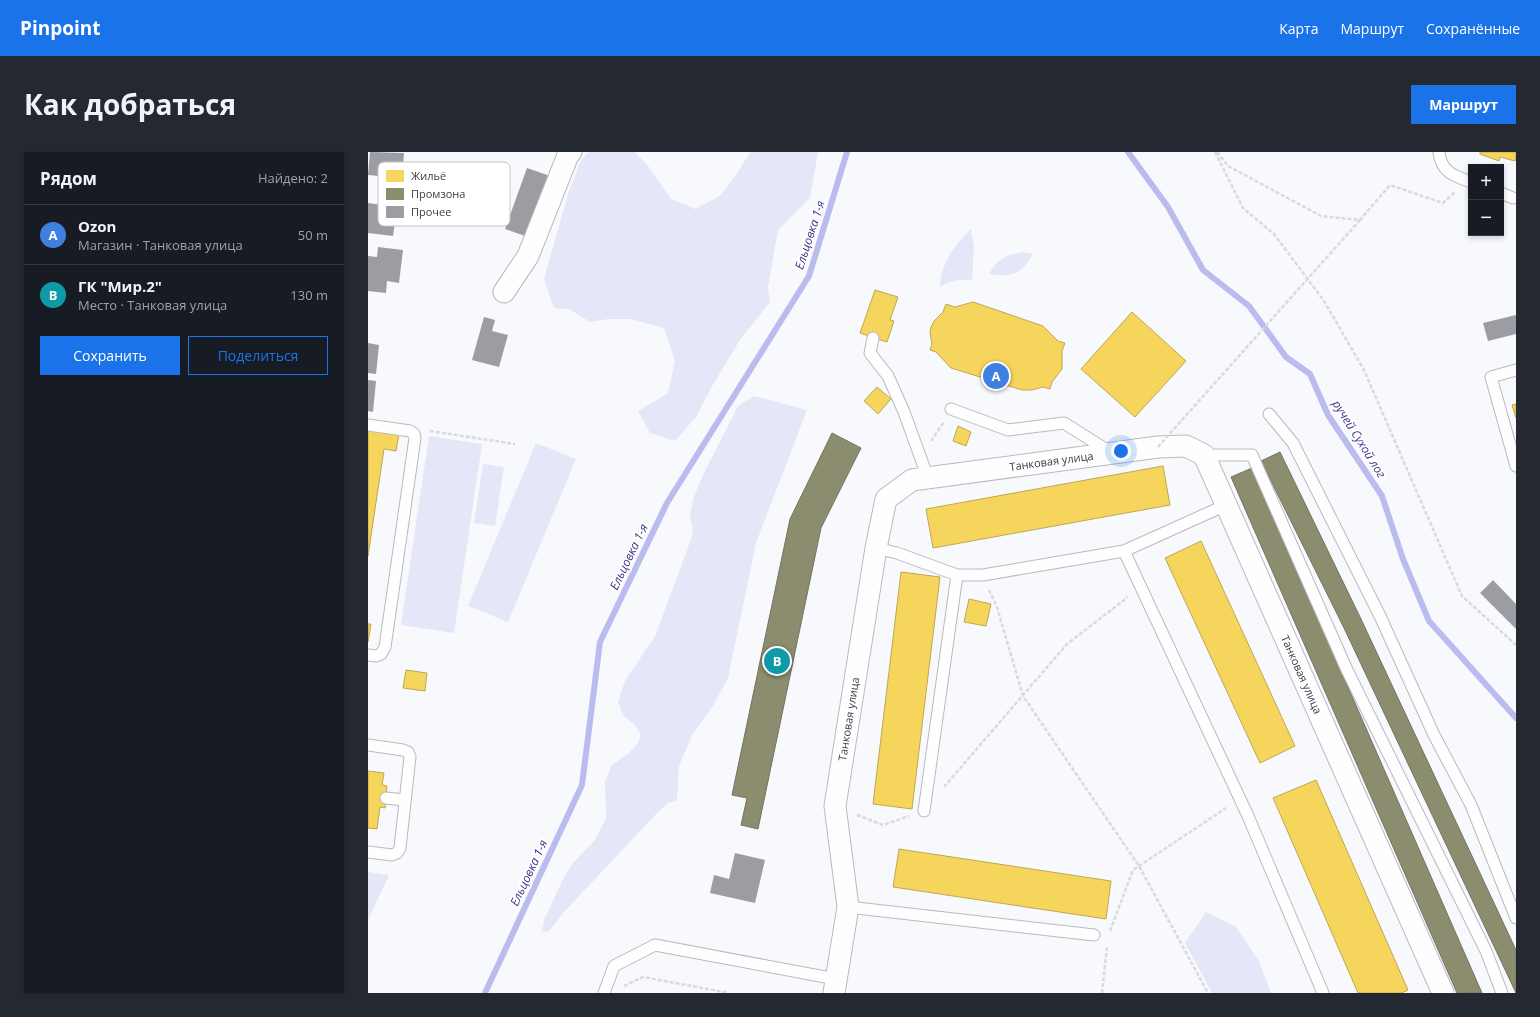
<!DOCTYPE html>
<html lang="ru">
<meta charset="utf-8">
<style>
body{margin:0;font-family:"Open Sans",sans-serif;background:#242831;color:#f1f3f6}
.controls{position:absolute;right:12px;top:12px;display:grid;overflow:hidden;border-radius:0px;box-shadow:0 2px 6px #0003}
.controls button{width:36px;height:36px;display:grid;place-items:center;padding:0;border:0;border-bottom:1px solid #363941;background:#171b24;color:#f1f3f6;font:20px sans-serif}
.you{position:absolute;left:753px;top:299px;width:14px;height:14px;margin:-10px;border:3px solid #fff;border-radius:50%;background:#1a73e8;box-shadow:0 0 0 6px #1a73e833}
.badge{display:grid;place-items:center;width:26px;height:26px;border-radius:50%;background:#1a73e8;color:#fff;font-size:13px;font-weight:700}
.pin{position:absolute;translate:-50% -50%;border:2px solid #fff;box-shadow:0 1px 4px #0006}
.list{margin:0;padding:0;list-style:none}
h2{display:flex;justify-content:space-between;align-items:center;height:52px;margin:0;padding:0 16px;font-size:17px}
h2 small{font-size:13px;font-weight:400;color:#9ea1a6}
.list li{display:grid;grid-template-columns:26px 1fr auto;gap:12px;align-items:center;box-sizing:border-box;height:60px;padding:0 16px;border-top:1px solid #363941}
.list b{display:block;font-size:15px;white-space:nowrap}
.list p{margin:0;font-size:13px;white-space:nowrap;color:#9ea1a6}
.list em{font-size:13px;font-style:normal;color:#9ea1a6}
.actions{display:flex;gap:8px;padding:12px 16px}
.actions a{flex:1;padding:9px 0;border:1px solid #1a73e8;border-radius:0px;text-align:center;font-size:14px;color:#1a73e8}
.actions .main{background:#1a73e8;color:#fff}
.map{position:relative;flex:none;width:1148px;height:841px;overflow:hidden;border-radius:0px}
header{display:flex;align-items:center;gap:24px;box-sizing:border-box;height:56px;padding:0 20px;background:#1a73e8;color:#fff}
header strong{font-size:19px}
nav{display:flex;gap:22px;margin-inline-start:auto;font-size:14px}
.intro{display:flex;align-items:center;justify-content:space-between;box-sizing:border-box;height:96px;padding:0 24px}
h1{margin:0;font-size:28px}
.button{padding:10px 18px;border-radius:0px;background:#1a73e8;color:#fff;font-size:14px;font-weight:700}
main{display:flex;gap:24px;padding:0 24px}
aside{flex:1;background:#171b24;border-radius:0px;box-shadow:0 2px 6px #0003}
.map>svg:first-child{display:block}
.green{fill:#e5e6f8}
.homes{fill:#f6d55c;stroke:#bea755}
.industry{fill:#8c8c6e;stroke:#747462}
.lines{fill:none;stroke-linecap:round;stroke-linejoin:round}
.stream{stroke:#babbef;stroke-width:6}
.building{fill:#9c9da2}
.lane-casing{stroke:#b9b9c0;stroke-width:13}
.street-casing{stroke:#b9b9c0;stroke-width:23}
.path{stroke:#d9dadc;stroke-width:2.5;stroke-dasharray:4 2;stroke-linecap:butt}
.lane{stroke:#fefeff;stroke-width:11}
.street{stroke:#fefeff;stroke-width:21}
.path-bridge{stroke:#d9dadc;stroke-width:2.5;stroke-dasharray:4 2;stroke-linecap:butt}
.labels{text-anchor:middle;stroke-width:4;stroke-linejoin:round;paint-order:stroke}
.street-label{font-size:11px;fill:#3b3c46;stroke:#fff}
.water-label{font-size:12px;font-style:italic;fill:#40368c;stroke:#fff}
.key{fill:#fff;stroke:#c4c4c8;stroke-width:1}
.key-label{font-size:11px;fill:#3b3c46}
</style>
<header>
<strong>Pinpoint</strong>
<nav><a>Карта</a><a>Маршрут</a><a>Сохранённые</a></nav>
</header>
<div class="intro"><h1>Как добраться</h1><a class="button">Маршрут</a></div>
<main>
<aside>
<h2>Рядом<small>Найдено: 2</small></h2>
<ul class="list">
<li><span class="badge" style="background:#3f7fe0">A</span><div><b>Ozon</b><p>Магазин · Танковая улица</p></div><em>50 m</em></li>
<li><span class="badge" style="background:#0f9aa8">B</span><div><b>ГК &quot;Мир.2&quot;</b><p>Место · Танковая улица</p></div><em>130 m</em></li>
</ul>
<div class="actions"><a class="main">Сохранить</a><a>Поделиться</a></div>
</aside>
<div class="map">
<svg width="1148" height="841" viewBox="0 0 1148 841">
<rect width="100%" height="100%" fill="#f8f9fc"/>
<!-- green -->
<path class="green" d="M221 0H267L281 15 303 47 327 57 352 44 368 23 382 0H450L442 46 410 78 400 135 402 150 372 188 343 236 328 265 307 289 282 281 270 259 300 241 307 209 296 176 262 167H241L222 170 201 157 186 156 176 127 200 42 213 8Z
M603 77 606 95 604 128C592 127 583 128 572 135 573 111 586 94 603 77Z
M654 100 665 102C653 122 644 126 621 122 630 106 636 104 654 100Z
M386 244 439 258 388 391 360 526 345 554 324 583 311 614 309 648 300 651 290 660 196 760 181 779 174 780 176 768 196 725 204 712 226 689 238 667 237 629 244 613 260 602 269 592 273 583 267 573 255 563 250 550 257 529 287 484 318 401 325 381 322 362 326 344 336 321 370 254Z
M61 284 114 292 86 481 33 473Z
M168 291 208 307 140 470 100 454Z
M115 312 136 315 127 374 106 371Z
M0 720 21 723 0 768Z
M838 760 868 775 891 809 903 841H844L817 791Z"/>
<!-- homes -->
<path class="homes" d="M1112 0H1148V5L1147 9 1132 5 1131 9 1112 2Z
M507 138 530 145 522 168 526 169 519 190 492 181Z
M605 150 675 174 690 189 697 191 694 199V217L684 230 682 237 675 235 664 238H654L583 216 568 200 562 198 564 192 562 181 563 175 566 169 575 160 578 152 587 155Z
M764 160 818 209 767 265 713 217Z
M509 235 523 247 510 262 496 249Z
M1148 252V266L1144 253Z
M590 274 603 280 598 294 585 289Z
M0 277 31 282 28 299 16 297 0 404Z
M795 314 802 353 565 396 558 357Z
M833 389 927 594 892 611 797 406Z
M533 420 572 425 544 657 505 652Z
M601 447 623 452 618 474 596 470Z
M0 472H3L0 490Z
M38 518 59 521 57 539 35 536Z
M0 619 16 621 14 633 19 634 17 656 12 655 9 677 0 676Z
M948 628 1040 838 1034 841H990L905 646Z
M531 697 743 729 738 767 525 735Z"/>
<!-- industry -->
<path class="industry" d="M464 281 493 296 453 376 390 677 373 673 379 646 364 643 422 367Z
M912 300 993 467 1148 798V841L976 476 893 309Z
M884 316 1114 841H1089L863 325Z"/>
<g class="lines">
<!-- stream -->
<path class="stream" d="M760 0 800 55 835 118 881 154 918 205 942 222 960 263 1014 344 1035 407 1061 469 1148 566
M117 841 214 633 232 490 299 351 441 124 479 0"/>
</g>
<!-- building -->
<path class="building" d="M2 0 36 1 34 26 0 23Z
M159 16 182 24 160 85 137 77Z
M0 51 29 55 25 84 0 81Z
M10 95 35 98 31 131 19 129 18 141 0 139V104L9 105Z
M1148 163V182L1120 189 1115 171Z
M116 165 127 168 124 179 140 183 131 215 104 208Z
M0 191 11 193 8 222 0 221Z
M0 228 8 229 5 260 0 259Z
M1125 428 1148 452V477L1112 441Z
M367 701 397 708 387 751 342 741 346 723 361 727Z"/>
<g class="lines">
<!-- lane casing -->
<g class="lane-casing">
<path id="lane" d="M1071 0C1073 20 1086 24 1103 30
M1133 41 1145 46
M505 186 502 201 520 224 536 260 560 326
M1148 218 1123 225 1148 314
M583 257 640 278 696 271 742 300
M901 262 925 291 1012 464 1066 583 1103 653 1148 766
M0 273 42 279 46 282 47 286 17 495 13 502 8 504 0 503
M836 303H884L979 518 1118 799 1134 841
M858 353 756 399 880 664 955 841
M508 396 529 401 589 423H615L756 399
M0 593 35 598 40 600 42 605 32 696 29 701 24 703 0 700
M18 646 37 648
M556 659 589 423
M480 755 726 783
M236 841 246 814 287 793 468 827"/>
</g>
<!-- street casing -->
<g class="street-casing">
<g id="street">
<path d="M136 140 160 104 200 3 203 0"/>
<path id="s1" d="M466 841 480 755 467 654 508 396 518 347 544 328 790 295 818 294 836 303 1075 841"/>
</g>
</g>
<!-- path -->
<path class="path" d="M847 0 875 56 906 82 956 149 996 218 1094 444 1148 493
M849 0 860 14 953 64 992 68 1022 33 1075 51 1087 40
M62 279 147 292
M563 289 576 270
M621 438 629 455 655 544 771 714 840 841
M576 635 699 492 760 445
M489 663 515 673 541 664
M742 779 765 718 858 656
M256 834 275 825 361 841
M734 841 739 794"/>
<!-- lane -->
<use href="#lane" class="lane"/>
<!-- street -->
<use href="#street" class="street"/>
<!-- path-bridge -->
<path class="path-bridge" d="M790 295 992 68"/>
</g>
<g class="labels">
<!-- street labels -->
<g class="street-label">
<text dy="4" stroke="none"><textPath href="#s1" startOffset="673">Танковая улица</textPath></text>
<text dy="4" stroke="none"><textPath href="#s1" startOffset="1069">Танковая улица</textPath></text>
<text dy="4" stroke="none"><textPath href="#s1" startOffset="277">Танковая улица</textPath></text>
</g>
<!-- water labels -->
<g class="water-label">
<text transform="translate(442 83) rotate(-72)" y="4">Ельцовка 1-я</text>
<text transform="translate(991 287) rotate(58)" y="4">ручей Сухой лог</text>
<text transform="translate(261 405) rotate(-64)" y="4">Ельцовка 1-я</text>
<text transform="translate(161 721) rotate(-65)" y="4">Ельцовка 1-я</text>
</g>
</g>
<!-- legend -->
<rect x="10" y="10" width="132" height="64" rx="6" class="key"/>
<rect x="18" y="18" width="18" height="12" fill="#f6d55c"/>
<rect x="18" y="36" width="18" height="12" fill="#8c8c6e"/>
<rect x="18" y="54" width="18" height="12" fill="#9c9da2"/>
<g class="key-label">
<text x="43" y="28">Жильё</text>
<text x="43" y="46">Промзона</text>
<text x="43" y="64">Прочее</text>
</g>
</svg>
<div class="controls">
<button>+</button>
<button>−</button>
</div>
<div class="you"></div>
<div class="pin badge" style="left:628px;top:224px;background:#3f7fe0">A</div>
<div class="pin badge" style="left:409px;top:509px;background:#0f9aa8">B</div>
</div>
</main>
